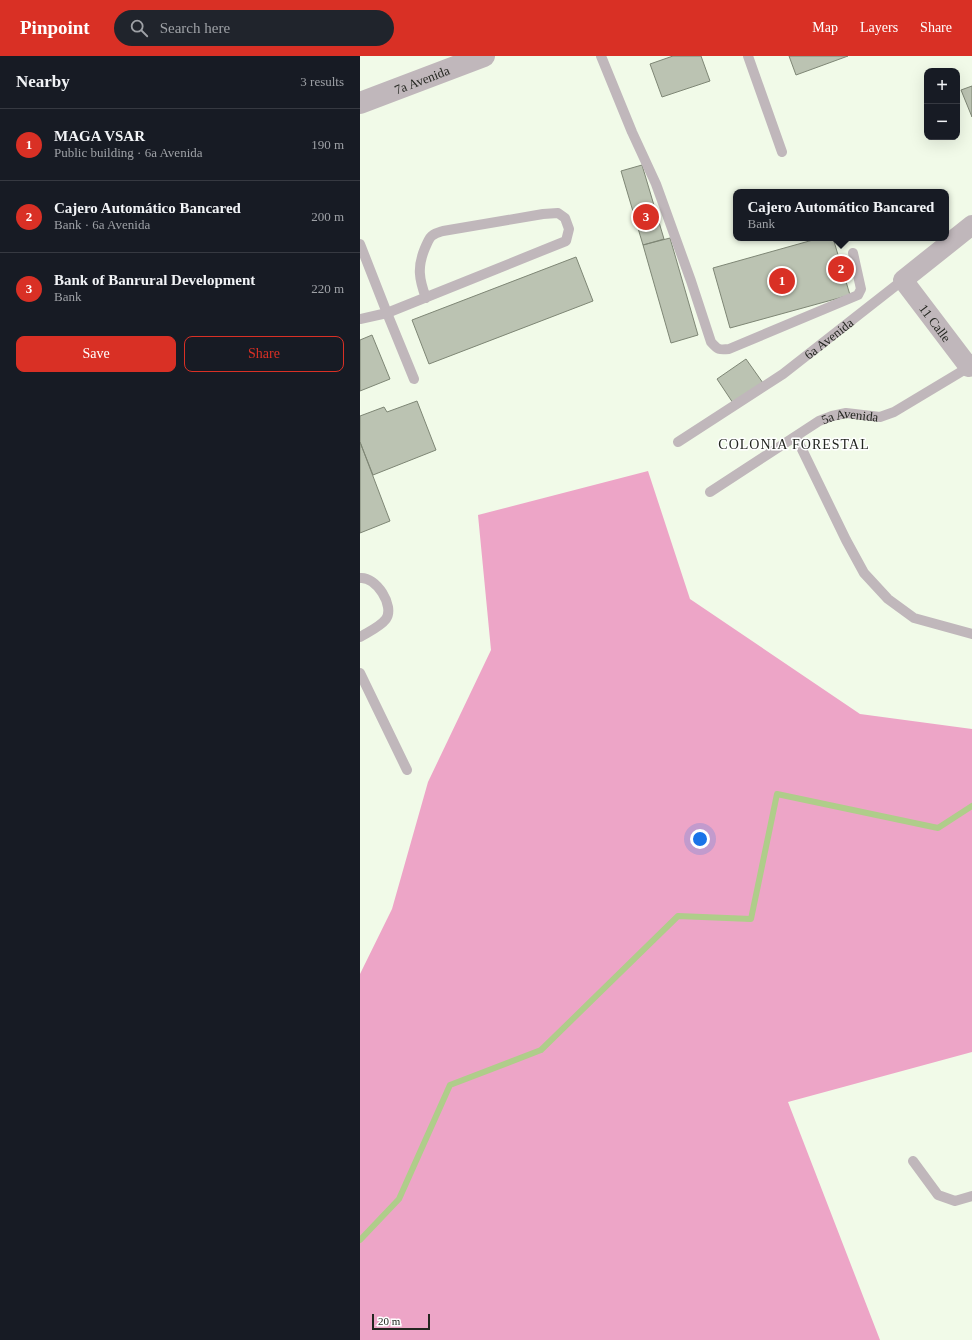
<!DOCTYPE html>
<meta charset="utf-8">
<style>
body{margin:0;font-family:"Times New Roman",serif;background:#20242c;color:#f1f3f6}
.controls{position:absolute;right:12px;top:12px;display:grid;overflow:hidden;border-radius:8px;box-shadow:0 4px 16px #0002}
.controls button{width:36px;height:36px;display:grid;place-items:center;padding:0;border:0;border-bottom:1px solid #363941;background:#171b24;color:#f1f3f6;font:20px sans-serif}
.scale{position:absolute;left:12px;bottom:10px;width:58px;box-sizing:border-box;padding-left:4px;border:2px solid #232620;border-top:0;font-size:11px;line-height:14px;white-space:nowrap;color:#232620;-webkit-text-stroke:3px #fff;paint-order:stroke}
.you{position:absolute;left:340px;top:783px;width:14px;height:14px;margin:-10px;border:3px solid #fff;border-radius:50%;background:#1a73e8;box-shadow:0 0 0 6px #1a73e833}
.badge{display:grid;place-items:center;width:26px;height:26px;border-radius:50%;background:#d93025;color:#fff;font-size:13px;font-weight:700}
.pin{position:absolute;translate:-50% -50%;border:2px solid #fff;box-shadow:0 1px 4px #0006}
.popup{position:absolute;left:373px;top:133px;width:216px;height:52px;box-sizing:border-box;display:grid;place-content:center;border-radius:8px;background:#171b24;filter:drop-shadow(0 1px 3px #0005);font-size:13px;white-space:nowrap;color:#9ea1a6}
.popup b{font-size:15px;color:#f1f3f6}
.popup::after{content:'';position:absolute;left:50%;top:100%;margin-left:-8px;border:8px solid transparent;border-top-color:#171b24}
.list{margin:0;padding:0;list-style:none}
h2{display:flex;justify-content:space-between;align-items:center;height:52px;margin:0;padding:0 16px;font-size:17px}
h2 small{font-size:13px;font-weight:400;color:#9ea1a6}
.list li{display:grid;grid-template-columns:26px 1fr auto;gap:12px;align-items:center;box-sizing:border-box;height:72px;padding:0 16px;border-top:1px solid #363941}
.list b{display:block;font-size:15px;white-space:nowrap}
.list p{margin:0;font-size:13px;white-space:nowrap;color:#9ea1a6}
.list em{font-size:13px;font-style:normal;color:#9ea1a6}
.actions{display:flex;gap:8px;padding:12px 16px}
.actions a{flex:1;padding:9px 0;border:1px solid #d93025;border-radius:8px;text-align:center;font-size:14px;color:#d93025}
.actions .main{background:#d93025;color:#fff}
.icon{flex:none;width:22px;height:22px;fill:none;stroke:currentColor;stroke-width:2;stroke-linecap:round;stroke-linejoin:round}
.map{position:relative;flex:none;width:612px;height:1284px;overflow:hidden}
header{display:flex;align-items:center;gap:24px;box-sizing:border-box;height:56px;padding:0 20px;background:#d93025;color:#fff}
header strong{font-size:19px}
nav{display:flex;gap:22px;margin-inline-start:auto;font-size:14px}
.search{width:280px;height:36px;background:#20242c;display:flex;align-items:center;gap:10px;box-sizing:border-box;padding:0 14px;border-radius:22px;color:#9ea1a6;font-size:15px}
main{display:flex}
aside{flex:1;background:#171b24}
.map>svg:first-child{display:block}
.forest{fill:#eda5c7}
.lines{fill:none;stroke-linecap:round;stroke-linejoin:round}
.stream{stroke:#afcd8a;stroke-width:6}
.building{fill:#bbc3b2;stroke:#7e8675}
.service{stroke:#c0b7bb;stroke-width:10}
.minor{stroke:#c0b7bb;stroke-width:20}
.tertiary{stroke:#c0b7bb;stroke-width:22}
.labels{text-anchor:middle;stroke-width:3;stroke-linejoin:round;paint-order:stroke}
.street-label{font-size:13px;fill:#232620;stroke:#fff}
.neighbourhood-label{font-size:14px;letter-spacing:1px;fill:#232620;stroke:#fff}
</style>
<header>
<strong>Pinpoint</strong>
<div class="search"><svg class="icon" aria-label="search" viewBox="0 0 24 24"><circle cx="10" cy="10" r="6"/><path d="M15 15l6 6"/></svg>Search here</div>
<nav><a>Map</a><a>Layers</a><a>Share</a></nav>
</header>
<main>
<aside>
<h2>Nearby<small>3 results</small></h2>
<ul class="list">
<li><span class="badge">1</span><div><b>MAGA VSAR</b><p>Public building · 6a Avenida</p></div><em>190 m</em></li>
<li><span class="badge">2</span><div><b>Cajero Automático Bancared</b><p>Bank · 6a Avenida</p></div><em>200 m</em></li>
<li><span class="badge">3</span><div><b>Bank of Banrural Development</b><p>Bank</p></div><em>220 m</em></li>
</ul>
<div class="actions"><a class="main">Save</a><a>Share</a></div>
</aside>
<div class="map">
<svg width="612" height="1284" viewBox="0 0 612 1284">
<rect width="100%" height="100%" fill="#f1fae8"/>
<!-- forest -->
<path class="forest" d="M288 415 330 543 500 658 612 673V996L428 1046 520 1284H0V918L32 853 68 726 131 594 118 459Z"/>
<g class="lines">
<!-- stream -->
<path class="stream" d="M0 1184 39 1143 90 1029 181 994 318 860 391 863 417 738 578 772 612 750"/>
</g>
<!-- building -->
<path class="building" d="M313 0H341L350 25 302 41 290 8Z
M429 0H488L436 19Z
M612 30V61L601 34Z
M282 109 304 183 283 189 261 115Z
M310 182 338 279 311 287 283 189Z
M460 182H473L490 239 370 272 353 212Z
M216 201 233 245 69 308 52 264Z
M12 279 30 323 0 335V284Z
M386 303 403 327 373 347 357 323Z
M57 345 76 394 13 419 0 386V360L24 351 27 356Z
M0 386 30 465 0 477Z"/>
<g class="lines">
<!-- service -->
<g class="service">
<path d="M241 0 272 76 296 128 331 225 351 286C358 294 359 294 369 293L498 239 501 233 493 197"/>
<path d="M388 0 422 96"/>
<path d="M0 188 27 257 54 323"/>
<path d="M0 263 27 257 206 185 209 173 205 162 198 157 183 158 83 175C80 176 76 177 73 179 69 181 67 188 65 192 57 211 59 223 66 242"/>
<path d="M436 381 486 484 504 517 528 543 554 562 612 578"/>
<path id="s1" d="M318 386 423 318 543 224"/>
<path id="s2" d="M350 436 459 365 472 360 486 357 520 361 534 356 609 311"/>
<path d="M0 522C16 520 35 550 26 563 20 571 8 576 0 581"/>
<path d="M0 617 47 714"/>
<path d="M553 1105 578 1139 595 1145 612 1140"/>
</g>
<!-- minor -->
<path class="minor" id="s3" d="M612 169 543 224 609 311 612 308"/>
<!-- tertiary -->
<path class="tertiary" id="s4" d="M0 47 124 0"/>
</g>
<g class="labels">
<!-- street labels -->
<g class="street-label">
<text dy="5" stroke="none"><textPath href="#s4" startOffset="66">7a Avenida</textPath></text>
<text dy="5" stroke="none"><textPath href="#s3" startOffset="142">11 Calle</textPath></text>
<text dy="5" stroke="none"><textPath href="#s1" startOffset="183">6a Avenida</textPath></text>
<text dy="5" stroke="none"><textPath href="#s2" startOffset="162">5a Avenida</textPath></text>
</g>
<!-- neighbourhood labels -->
<g class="neighbourhood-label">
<text x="434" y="393">COLONIA FORESTAL</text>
</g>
</g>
</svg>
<div class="controls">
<button>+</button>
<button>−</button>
</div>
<div class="scale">20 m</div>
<div class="you"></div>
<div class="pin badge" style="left:422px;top:225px">1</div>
<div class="pin badge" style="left:481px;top:213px">2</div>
<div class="popup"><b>Cajero Automático Bancared</b>Bank</div>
<div class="pin badge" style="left:286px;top:161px">3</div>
</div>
</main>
